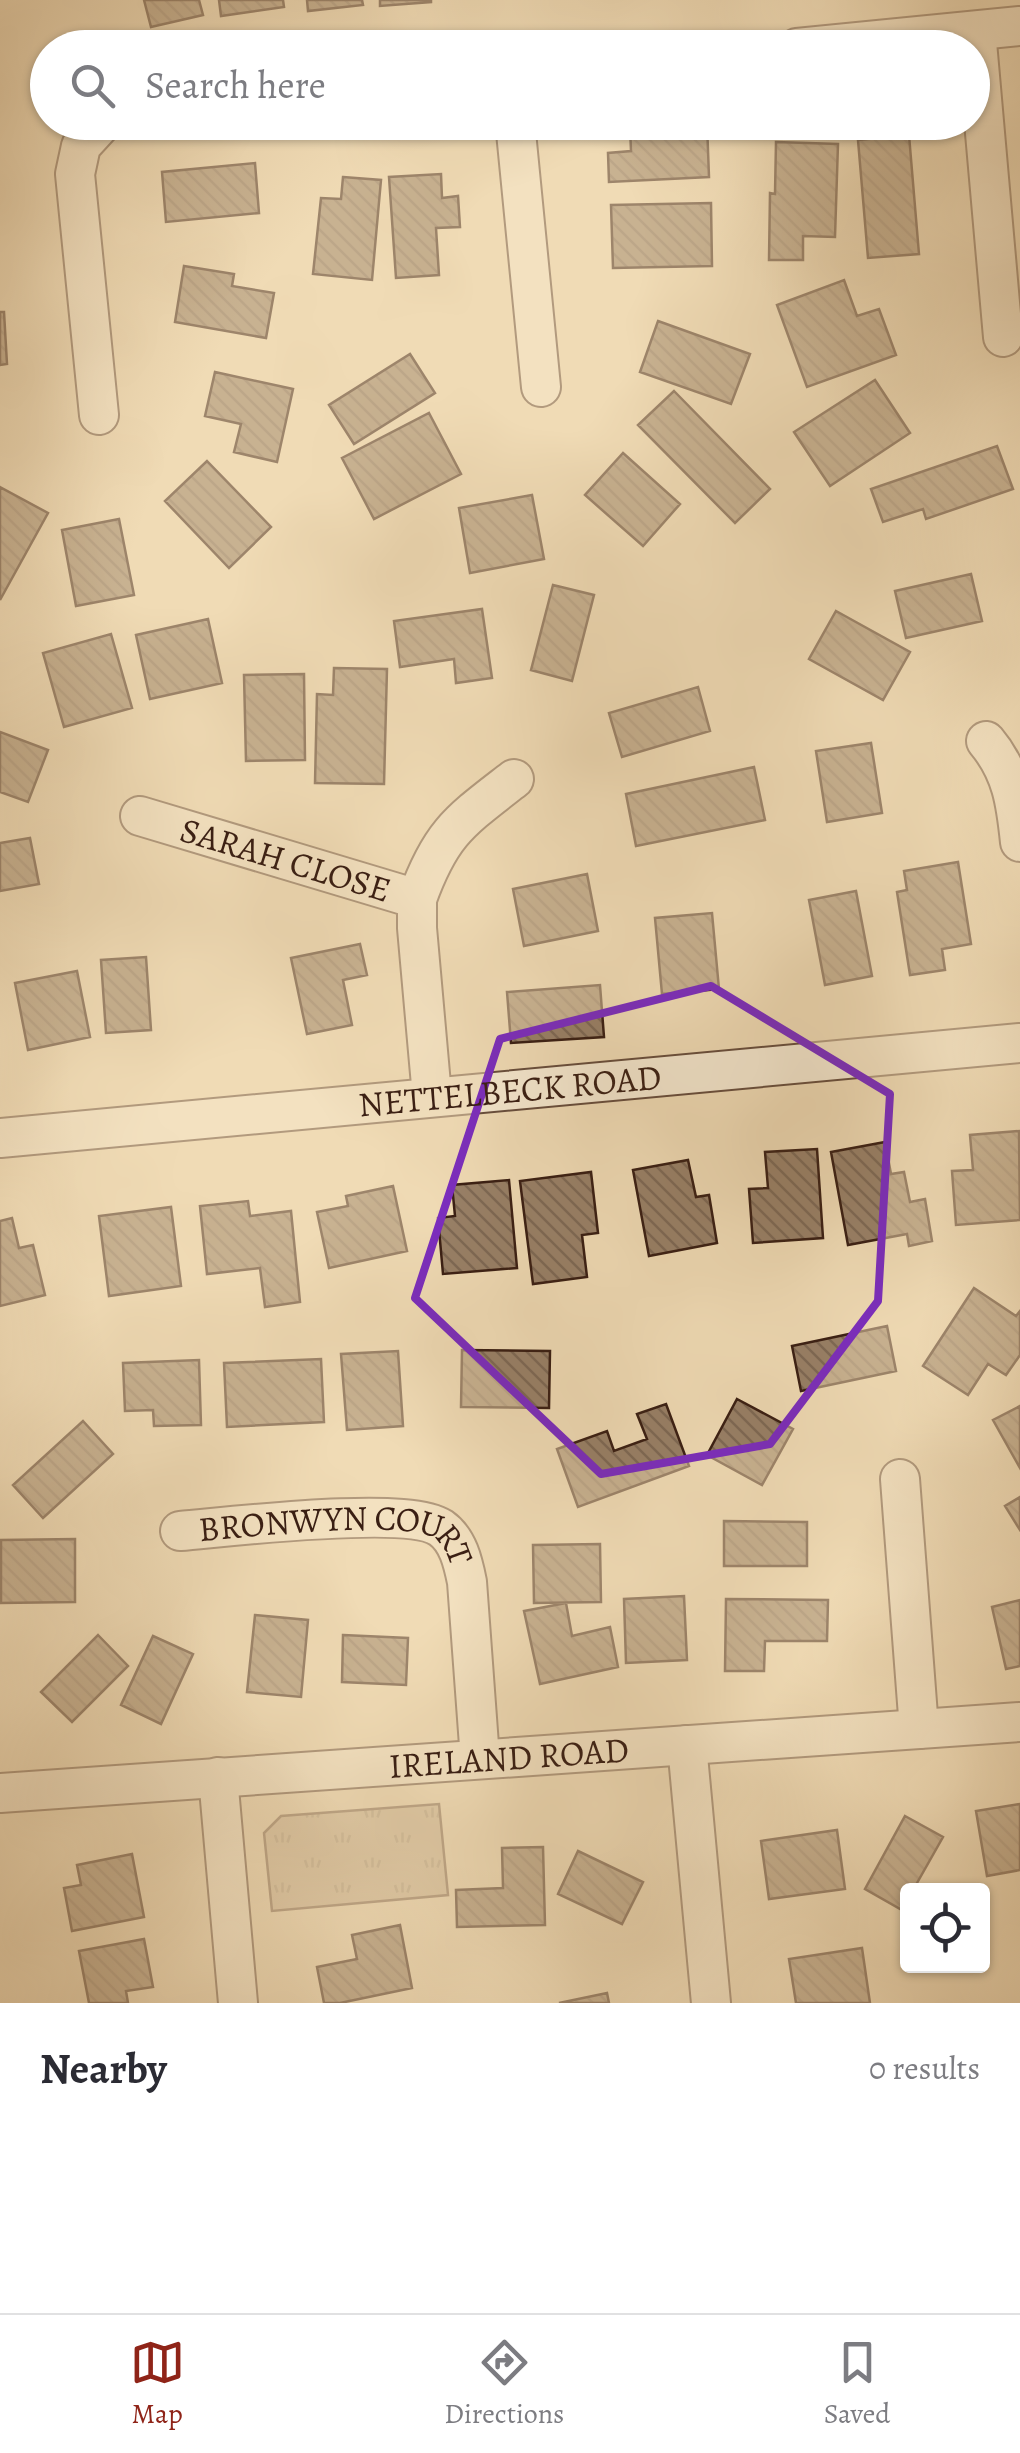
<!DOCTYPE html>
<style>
body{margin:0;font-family:Alegreya,serif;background:#f7f7f7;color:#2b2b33}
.controls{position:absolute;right:30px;bottom:30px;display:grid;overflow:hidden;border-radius:10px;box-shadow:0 2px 8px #0004}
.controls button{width:90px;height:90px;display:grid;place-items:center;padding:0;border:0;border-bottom:2px solid #e1e1e2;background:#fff;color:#2b2b33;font:50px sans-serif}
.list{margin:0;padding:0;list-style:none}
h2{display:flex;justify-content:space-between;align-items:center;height:130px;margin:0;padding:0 40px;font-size:42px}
h2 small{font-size:32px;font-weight:400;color:#7c7c81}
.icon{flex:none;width:55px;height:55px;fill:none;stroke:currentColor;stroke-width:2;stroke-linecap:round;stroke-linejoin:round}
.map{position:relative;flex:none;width:1020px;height:2003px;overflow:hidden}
.search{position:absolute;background:#fff;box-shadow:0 2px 8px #0004;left:30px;right:30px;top:30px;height:110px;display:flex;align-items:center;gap:25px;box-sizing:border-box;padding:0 35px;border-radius:55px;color:#7c7c81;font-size:38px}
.sheet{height:310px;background:#fff}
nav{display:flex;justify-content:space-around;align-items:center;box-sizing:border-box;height:140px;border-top:2px solid #e1e1e2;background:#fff;font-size:28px;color:#7c7c81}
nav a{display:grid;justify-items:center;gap:5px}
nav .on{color:#8f2418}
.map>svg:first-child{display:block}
.grass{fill:url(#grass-tufts);stroke:#856c56;stroke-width:2.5}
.building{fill:url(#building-back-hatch);stroke:#391e13;stroke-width:2.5}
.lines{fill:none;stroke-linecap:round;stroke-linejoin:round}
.minor-casing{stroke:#674d3c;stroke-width:42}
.minor{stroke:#f5e8cf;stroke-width:38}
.marked{fill:none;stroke:#7b2cbf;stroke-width:8;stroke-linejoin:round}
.labels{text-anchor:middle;stroke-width:8;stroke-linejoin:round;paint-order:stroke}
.street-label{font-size:35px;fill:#391e13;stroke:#f5e8cf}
</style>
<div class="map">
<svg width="1020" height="2003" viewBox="0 0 1020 2003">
<defs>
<pattern id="grass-tufts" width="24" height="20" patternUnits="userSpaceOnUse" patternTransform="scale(2.5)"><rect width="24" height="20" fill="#d1bb99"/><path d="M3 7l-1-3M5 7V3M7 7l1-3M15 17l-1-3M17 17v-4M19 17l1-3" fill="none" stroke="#b4a083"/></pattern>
<pattern id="building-back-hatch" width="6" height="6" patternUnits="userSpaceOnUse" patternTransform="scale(2.5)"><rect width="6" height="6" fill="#988067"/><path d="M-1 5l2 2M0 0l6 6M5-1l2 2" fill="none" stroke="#7d6854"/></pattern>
</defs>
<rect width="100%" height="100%" fill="#f0dbb5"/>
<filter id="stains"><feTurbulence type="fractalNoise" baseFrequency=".002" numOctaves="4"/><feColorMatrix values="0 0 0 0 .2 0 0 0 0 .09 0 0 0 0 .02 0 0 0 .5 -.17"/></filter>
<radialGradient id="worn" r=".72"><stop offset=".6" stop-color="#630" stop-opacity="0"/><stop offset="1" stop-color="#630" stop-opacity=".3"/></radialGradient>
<!-- grass -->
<path class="grass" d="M439 1804 448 1895 272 1911 264 1833 281 1816Z"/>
<!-- building -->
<path class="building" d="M144 0H199L203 15 151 27Z
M219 0H283L284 7 221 16Z
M307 0H362L363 5 308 11Z
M380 0H431V2L380 6Z
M707 123 709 177 609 182 608 153 631 151 630 126Z
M909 135 919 254 868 258 858 140Z
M776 142 838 144 835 237 803 236V260H769L770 193 775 194Z
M255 163 259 213 166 222 162 172Z
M441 174 442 198 458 196 460 227 436 228 439 275 396 278 389 177Z
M343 177 381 180 372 280 313 274 321 198 341 199Z
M711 203 712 266 613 268 611 205Z
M184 266 234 274 232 286 274 293 266 338 175 322Z
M844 280 857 316 879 309 896 355 807 387 777 305Z
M0 312H4L7 364 0 365Z
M658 321 750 354 731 404 640 372Z
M410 354 435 393 354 444 329 405Z
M215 372 293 389 277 462 234 452 241 424 205 416Z
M875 380 910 433 830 486 794 432Z
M674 391 770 489 735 523 638 425Z
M429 413 461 474 374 519 342 458Z
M997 446 1013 489 926 519 923 509 883 522 871 489Z
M623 453 680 504 643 546 585 495Z
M207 461 271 527 229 568 165 501Z
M0 487 48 513 0 600Z
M532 495 544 559 470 573 459 508Z
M119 519 134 595 76 606 62 530Z
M971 574 982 621 906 638 895 591Z
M553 585 594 595 572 681 531 670Z
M482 609 492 678 456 683 454 659 400 667 394 621Z
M836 611 910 652 883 700 809 659Z
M208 619 222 683 150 699 136 635Z
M111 634 132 708 64 727 43 653Z
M334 668 387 669 384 784 315 783 317 694 333 695Z
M304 674 305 760 246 761 244 675Z
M698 687 710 731 622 757 609 713Z
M0 732 48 750 28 802 0 792Z
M871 743 882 813 827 822 816 751Z
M754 767 765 820 636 846 626 794Z
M30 838 39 884 0 891V843Z
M958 862 971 944 942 949 945 970 910 975 897 892 907 890 904 871Z
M587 874 598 931 524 946 513 889Z
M856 891 872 976 825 985 809 900Z
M712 913 719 989 662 994 655 918Z
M360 944 367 975 343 980 352 1025 307 1034 291 958Z
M146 957 151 1030 106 1033 101 960Z
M77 971 90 1037 28 1050 15 983Z
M600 985 604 1037 511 1043 507 992Z
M1019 1131 1020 1220 956 1225 952 1171 973 1170 970 1135Z
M885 1142 891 1174 904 1172 910 1202 925 1199 932 1241 909 1246 907 1234 848 1245 831 1152Z
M817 1149 823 1238 753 1243 749 1189 768 1188 765 1152Z
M688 1160 696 1197 709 1195 717 1243 649 1256 633 1170Z
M591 1172 598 1233 582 1235 587 1277 533 1284 520 1181Z
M509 1180 517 1268 443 1274 438 1218 455 1216 452 1185Z
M393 1186 407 1251 329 1268 317 1212 348 1206 346 1196Z
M248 1201 250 1216 291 1211 300 1302 265 1307 260 1268 207 1274 200 1206Z
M171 1207 181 1286 109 1296 99 1216Z
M12 1218 19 1248 33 1245 45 1295 0 1306V1221Z
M974 1288 1016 1316 1020 1311V1355L1006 1375 988 1364 968 1395 923 1366Z
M887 1326 896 1371 801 1391 792 1346Z
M462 1350 550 1351 549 1408 461 1407Z
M398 1351 403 1426 347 1430 341 1354Z
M321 1359 324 1422 227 1427 224 1363Z
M199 1360 201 1425 154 1426 153 1410 125 1411 123 1363Z
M737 1399 793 1429 762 1485 707 1455Z
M666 1404 689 1466 578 1507 557 1449 607 1431 614 1451 647 1439 637 1414Z
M1020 1406V1468L993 1420Z
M83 1421 113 1454 43 1518 13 1485Z
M1020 1497V1530L1005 1506Z
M724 1521 807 1522V1566H724Z
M75 1539V1602L1 1603V1540Z
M600 1544 601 1602 534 1603 533 1545Z
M684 1596 687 1660 626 1663 624 1599Z
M726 1599 828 1600 827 1641H765L764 1671H725Z
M1020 1600V1666L1006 1669 992 1607Z
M566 1603 572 1636 610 1627 618 1667 540 1684 524 1611Z
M255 1615 308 1620 301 1697 247 1692Z
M98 1635 128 1666 72 1722 41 1692Z
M343 1635 408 1638 406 1685 342 1682Z
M153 1636 193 1654 161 1724 121 1705Z
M1020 1804V1870L987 1876 976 1811Z
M905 1816 943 1837 913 1890H908V1901L902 1910 865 1889Z
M837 1830 845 1889 769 1899 761 1841Z
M543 1847 545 1925 457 1927 456 1890 503 1888 502 1848Z
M578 1851 643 1882 622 1924 558 1894Z
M132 1854 144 1917 72 1931 64 1888 81 1885 77 1865Z
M400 1925 412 1988 340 2003H324L317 1967 357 1959 352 1935Z
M144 1939 153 1987 126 1991 128 2003H89L79 1951Z
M862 1948 870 2003H796L789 1959Z
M607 1993 609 2003H559Z"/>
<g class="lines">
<!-- minor casing -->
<g class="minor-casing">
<g id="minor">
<path d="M976 31 1003 337"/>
<path d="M797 48 1020 26"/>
<path d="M515 122 541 387"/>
<path d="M99 415 75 174 81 146 103 122"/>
<path d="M986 741C1012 772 1016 803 1020 842"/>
<path id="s1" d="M140 816 417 899V928L432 1096"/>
<path d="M417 899C441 832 460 821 514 779"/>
<path id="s2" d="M0 1138 1020 1043"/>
<path d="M900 1479 919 1729"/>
<path id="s3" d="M180 1531C229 1527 407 1505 441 1528 458 1540 463 1562 467 1582L480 1759"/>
<path d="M687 1745 711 2003"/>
<path d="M218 1777 238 2003"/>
<path id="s4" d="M0 1793 1020 1722"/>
</g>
</g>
<!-- minor -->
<use href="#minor" class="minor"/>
</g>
<!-- marked area -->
<path d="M0 0H1020V2003H0ZM711 986 890 1094 878 1301 770 1444 601 1474 415 1298 500 1039Z" fill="#f0dbb5" fill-opacity=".55" fill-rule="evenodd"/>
<path class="marked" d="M711 986 890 1094 878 1301 770 1444 601 1474 415 1298 500 1039Z"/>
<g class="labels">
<!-- street labels -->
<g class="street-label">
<text dy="12" stroke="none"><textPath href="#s1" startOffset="152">SARAH CLOSE</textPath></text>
<text dy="12" stroke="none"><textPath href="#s2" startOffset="512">NETTELBECK ROAD</textPath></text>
<text dy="12" stroke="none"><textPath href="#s3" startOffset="162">BRONWYN COURT</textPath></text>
<text dy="12" stroke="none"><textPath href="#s4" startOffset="510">IRELAND ROAD</textPath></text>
</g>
</g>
<rect width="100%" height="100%" filter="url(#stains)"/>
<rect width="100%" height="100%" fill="url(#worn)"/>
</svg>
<div class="controls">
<button><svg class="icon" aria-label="locate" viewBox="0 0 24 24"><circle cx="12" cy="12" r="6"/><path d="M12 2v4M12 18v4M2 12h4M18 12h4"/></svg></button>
</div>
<div class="search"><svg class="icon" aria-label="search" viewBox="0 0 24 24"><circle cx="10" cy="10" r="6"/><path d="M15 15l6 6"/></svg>Search here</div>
</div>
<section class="sheet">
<h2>Nearby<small>0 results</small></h2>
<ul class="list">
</ul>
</section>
<nav>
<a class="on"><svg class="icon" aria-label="map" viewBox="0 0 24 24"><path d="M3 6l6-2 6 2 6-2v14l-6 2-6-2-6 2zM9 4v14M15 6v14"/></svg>Map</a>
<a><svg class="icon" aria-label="directions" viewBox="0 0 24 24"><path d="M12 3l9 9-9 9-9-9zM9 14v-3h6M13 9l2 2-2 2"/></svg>Directions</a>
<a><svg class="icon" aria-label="saved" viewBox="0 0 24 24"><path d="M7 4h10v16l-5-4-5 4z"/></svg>Saved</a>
</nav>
